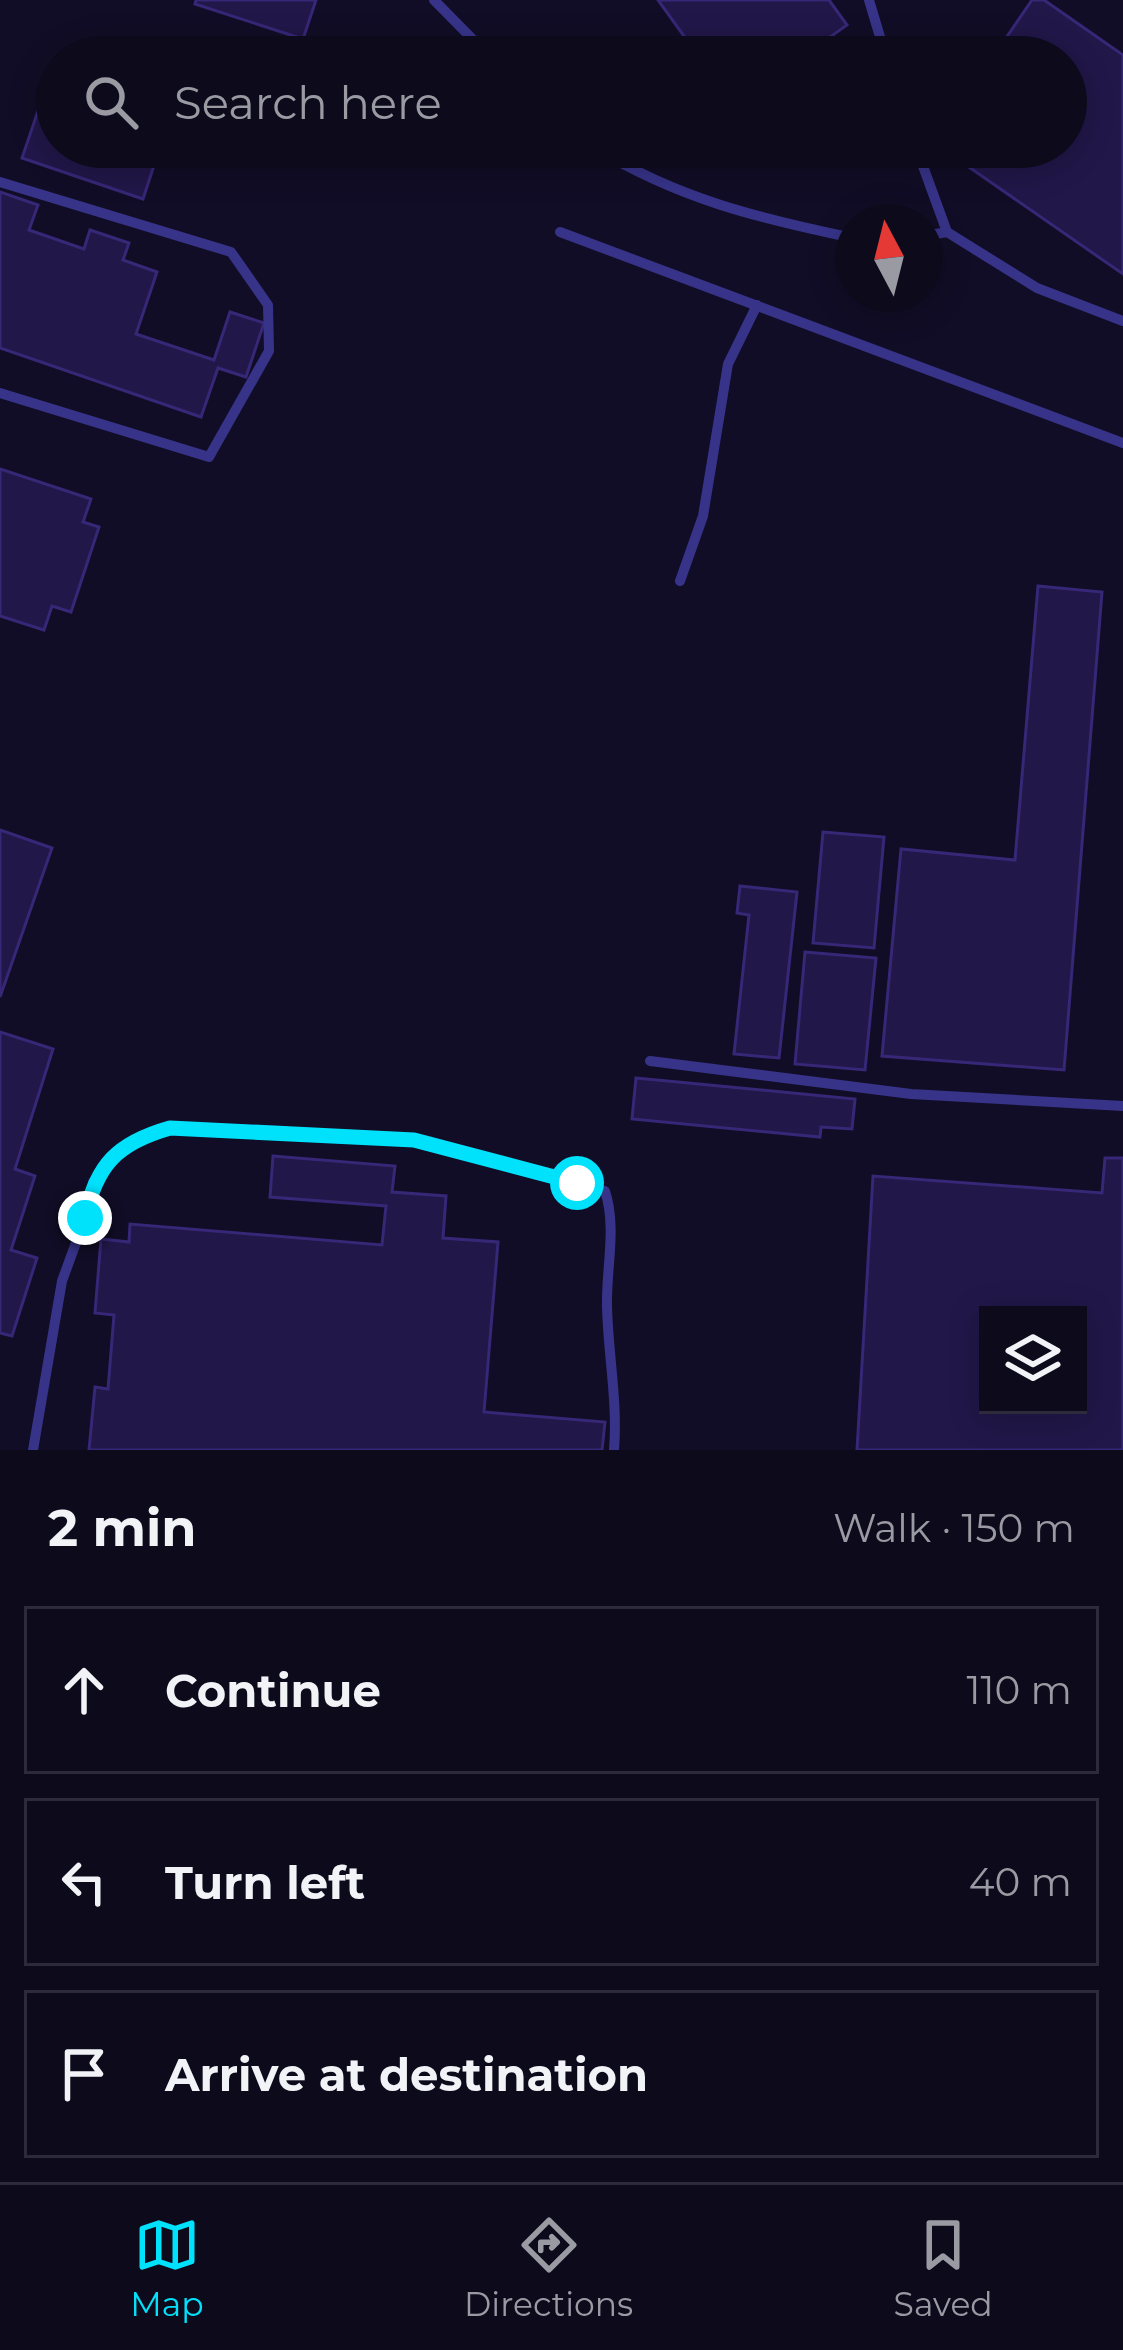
<!DOCTYPE html>
<meta charset="utf-8">
<style>
body{margin:0;font-family:Montserrat,sans-serif;background:#1b1829;color:#f1f3f6}
.controls{position:absolute;right:36px;bottom:36px;display:grid;overflow:hidden;border-radius:0px;box-shadow:0 6px 30px #0003}
.controls button{width:108px;height:108px;display:grid;place-items:center;padding:0;border:0;border-bottom:3px solid #2d2b3b;background:#0d0a1c;color:#f1f3f6;font:60px sans-serif}
.compass{position:absolute;left:835px;top:204px;width:108px;height:108px;border-radius:50%;background:#0d0a1c;box-shadow:0 6px 30px #0003;rotate:353deg}
.stop{position:absolute;width:36px;height:36px;margin:-27px;border:9px solid #00e1fc;border-radius:50%;background:#fff}
.stop.end{background:#00e1fc;border-color:#fff;box-shadow:0 3px 12px #0008}
.list{margin:0;padding:0;list-style:none}
h2{display:flex;justify-content:space-between;align-items:center;height:156px;margin:0;padding:0 48px;font-size:51px}
h2 small{font-size:39px;font-weight:400;color:#9a9aa3}
.list li{display:grid;grid-template-columns:78px 1fr auto;gap:36px;align-items:center;box-sizing:border-box;height:168px;margin:0 24px 24px;padding:0 24px;border:3px solid #2d2b3b;border-radius:0px}
.list b{display:block;font-size:45px;white-space:nowrap}
.list em{font-size:39px;font-style:normal;color:#9a9aa3}
.icon{flex:none;width:66px;height:66px;fill:none;stroke:currentColor;stroke-width:2;stroke-linecap:round;stroke-linejoin:round}
.map{position:relative;flex:none;width:1123px;height:1450px;overflow:hidden}
.search{position:absolute;background:#0d0a1c;box-shadow:0 6px 30px #0003;left:36px;right:36px;top:36px;height:132px;display:flex;align-items:center;gap:30px;box-sizing:border-box;padding:0 42px;border-radius:66px;color:#9a9aa3;font-size:45px}
.sheet{height:732px;background:#0d0a1c}
nav{display:flex;justify-content:space-around;align-items:center;box-sizing:border-box;height:168px;border-top:3px solid #2d2b3b;background:#0d0a1c;font-size:33px;color:#9a9aa3}
nav a{display:grid;justify-items:center;gap:6px}
nav .on{color:#00e1fc}
.map>svg:first-child{display:block}
.building{fill:#211749;stroke:#372777;stroke-width:3;fill-rule:evenodd}
.lines{fill:none;stroke-linecap:round;stroke-linejoin:round}
.service{stroke:#373389;stroke-width:10}
.route{stroke:#00e1fc;stroke-width:15}
</style>
<div class="map">
<svg width="1123" height="1450" viewBox="0 0 1123 1450">
<rect width="100%" height="100%" fill="#110d26"/>
<!-- building -->
<path class="building" d="M196 0H316L303 39 195 4Z
M658 0H829L847 25 802 57H699Z
M1032 0H1044L1123 55V274L940 147H1066V57H993Z
M44 93 57 97V147H160L143 199 22 158Z
M0 192 38 205 29 230 84 249 90 230 129 243 123 260 157 272 136 334 214 360 230 312 264 323 246 377 218 368 201 417 0 348Z
M0 469 91 499 83 522 99 527 71 612 52 606 44 630 0 616Z
M1038 586 1102 592 1064 1070 882 1056 901 849 1015 860Z
M0 830 52 848 0 997Z
M823 832 884 837 874 948 813 943Z
M740 886 797 892 779 1058 734 1054 749 915 737 913Z
M805 952 876 958 865 1070 795 1064Z
M0 1032 53 1049 15 1169 35 1176 11 1250 37 1258 12 1336 0 1333Z
M636 1078 855 1099 852 1129 821 1127 820 1137 632 1119Z
M273 1156 395 1166 392 1192 446 1196 443 1238 498 1242 484 1412 605 1422 602 1450H89L95 1387 108 1389 114 1315 95 1313 101 1239 129 1242 130 1224 382 1245 386 1206 270 1197Z
M1105 1158H1123V1450H857L873 1176 1102 1193ZM988 1315H1078V1405H988Z"/>
<g class="lines">
<!-- service -->
<path class="service" d="M434 0 490 57
M869 0 886 57
M593 147C679 199 757 218 853 238
M916 147 947 232 1037 288 1123 321
M0 182 231 252 268 305 269 351 209 457 0 393
M560 232 1123 443
M925 236 947 232
M680 581 703 516 728 364 757 305
M650 1061 911 1094 1123 1106
M33 1450 62 1281 85 1218 93 1182 107 1162 139 1137 169 1128 414 1140 605 1191C617 1227 606 1269 607 1306 608 1354 618 1402 614 1450"/>
</g>
<g class="lines">
<!-- route -->
<path class="route" d="M85 1218C96 1165 117 1143 170 1128L414 1140 577 1183"/>
</g>
</svg>
<div class="controls">
<button><svg class="icon" aria-label="layers" viewBox="0 0 24 24"><path d="M12 4l9 5-9 5-9-5zM3 14l9 5 9-5"/></svg></button>
</div>
<svg class="compass" viewBox="-18 -18 36 36"><path d="M0-13l5 13h-10z" fill="#e53935"/><path d="M0 13l5-13h-10z" fill="#9a9aa3"/></svg>
<div class="stop" style="left:577px;top:1183px"></div>
<div class="stop end" style="left:85px;top:1218px"></div>
<div class="search"><svg class="icon" aria-label="search" viewBox="0 0 24 24"><circle cx="10" cy="10" r="6"/><path d="M15 15l6 6"/></svg>Search here</div>
</div>
<section class="sheet">
<h2>2 min<small>Walk · 150 m</small></h2>
<ul class="list">
<li><svg class="icon" aria-label="ahead" viewBox="0 0 24 24"><path d="M12 20V5M6 11l6-6 6 6"/></svg><div><b>Continue</b></div><em>110 m</em></li>
<li><svg class="icon" aria-label="left" viewBox="0 0 24 24"><path d="M17 20v-9H6M10 6l-5 5 5 5"/></svg><div><b>Turn left</b></div><em>40 m</em></li>
<li><svg class="icon" aria-label="arrive" viewBox="0 0 24 24"><path d="M6 21V4h12l-3 4 3 4H6"/></svg><div><b>Arrive at destination</b></div></li>
</ul>
</section>
<nav>
<a class="on"><svg class="icon" aria-label="map" viewBox="0 0 24 24"><path d="M3 6l6-2 6 2 6-2v14l-6 2-6-2-6 2zM9 4v14M15 6v14"/></svg>Map</a>
<a><svg class="icon" aria-label="directions" viewBox="0 0 24 24"><path d="M12 3l9 9-9 9-9-9zM9 14v-3h6M13 9l2 2-2 2"/></svg>Directions</a>
<a><svg class="icon" aria-label="saved" viewBox="0 0 24 24"><path d="M7 4h10v16l-5-4-5 4z"/></svg>Saved</a>
</nav>
